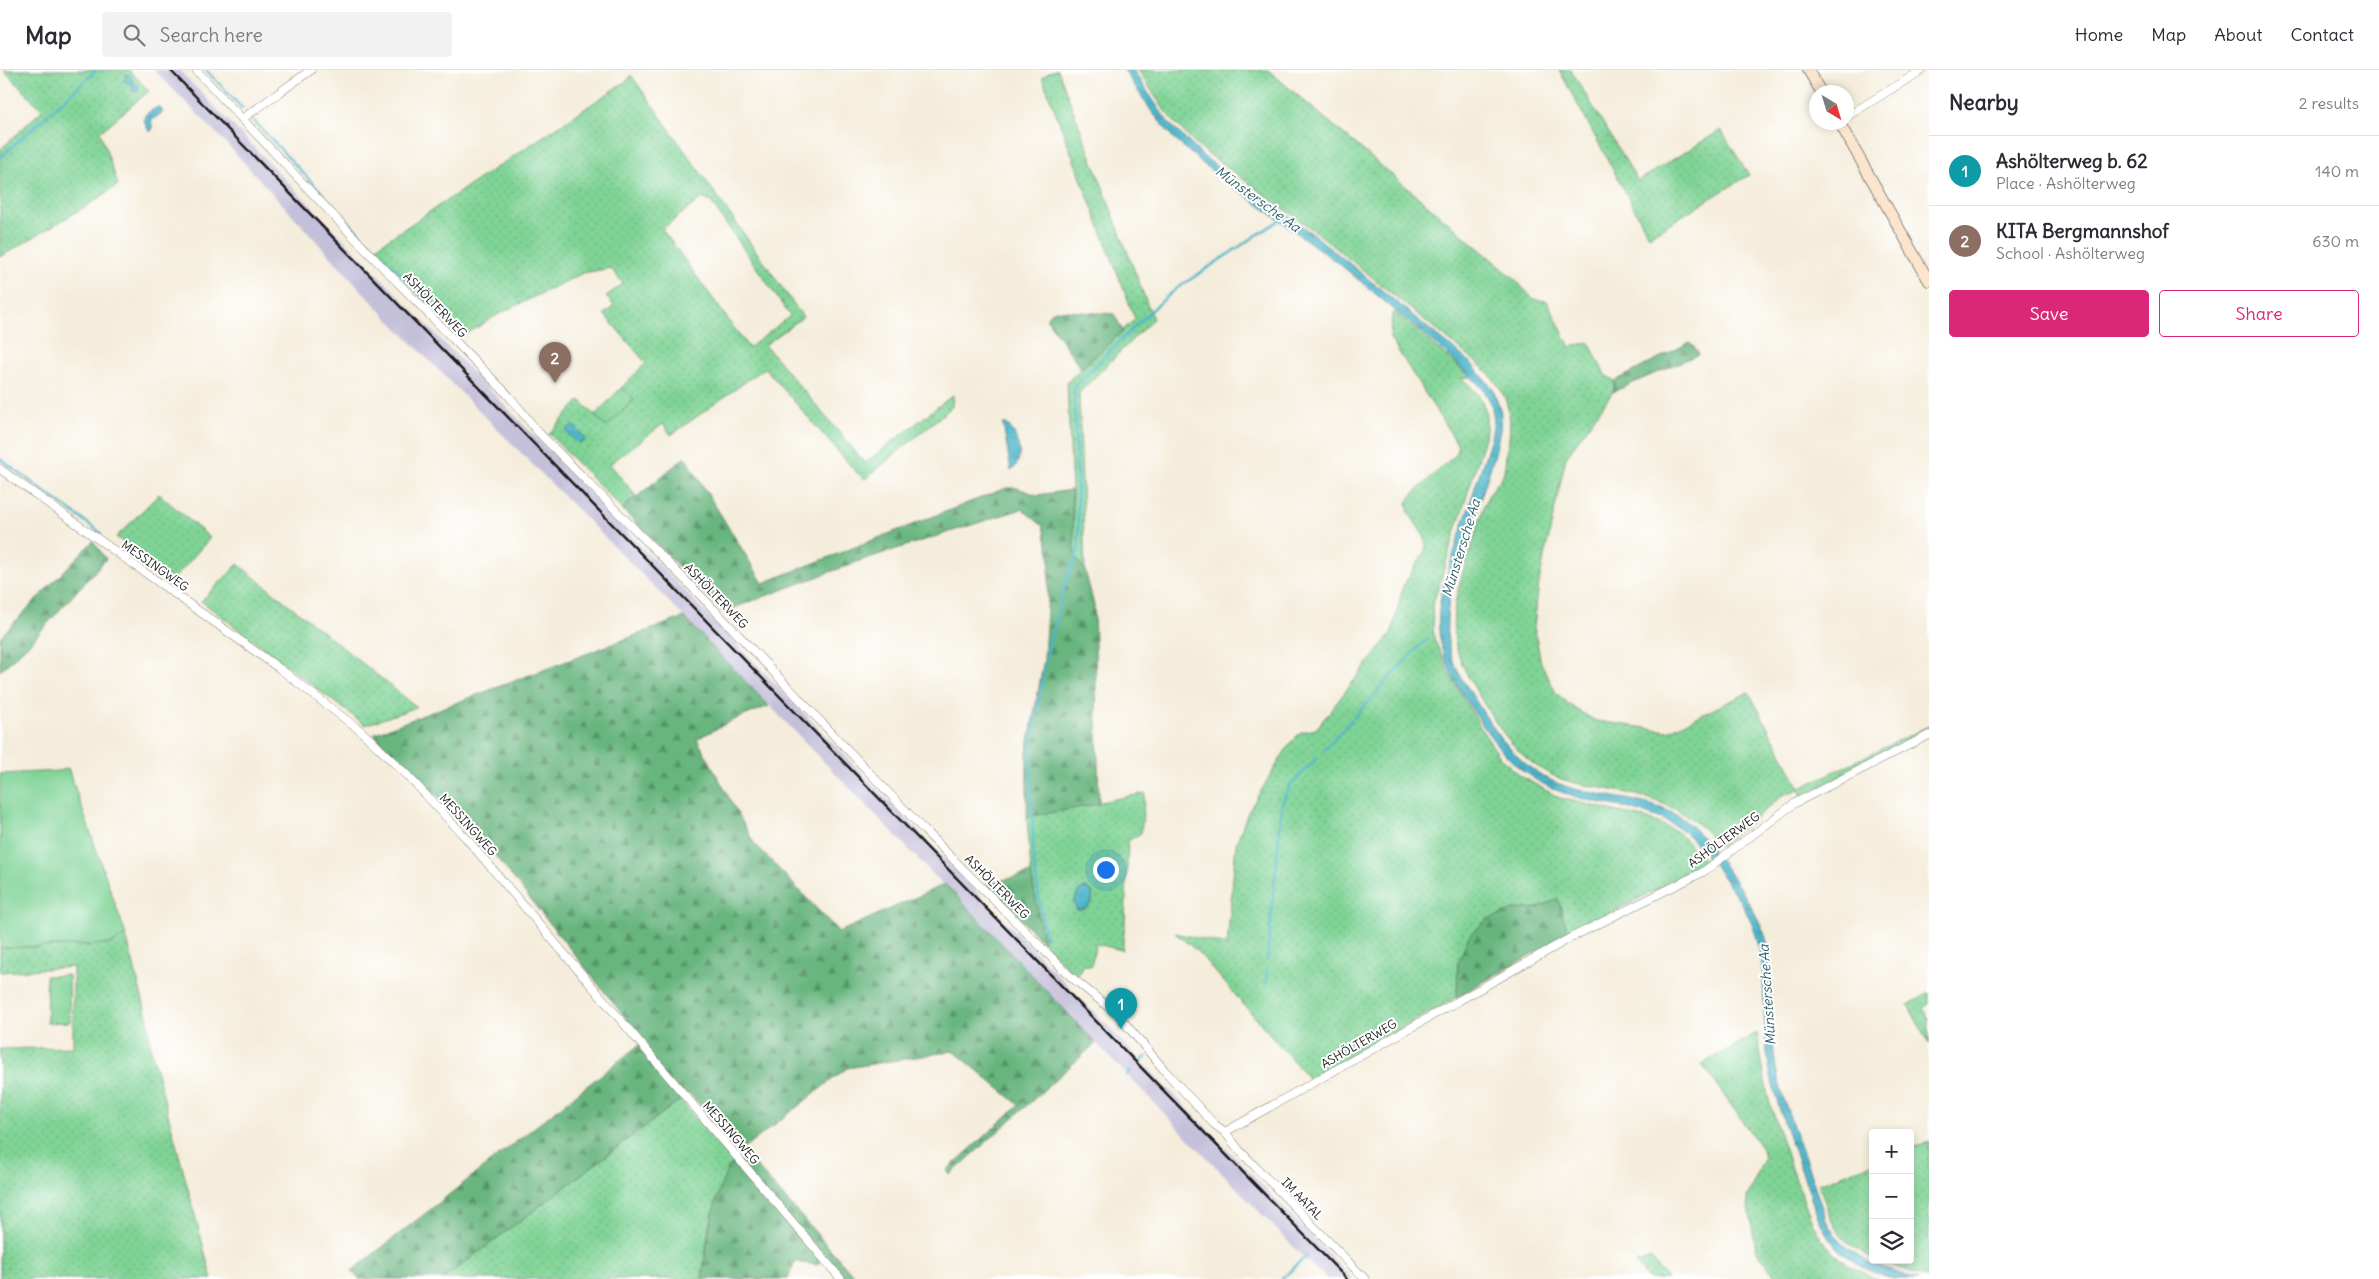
<!DOCTYPE html>
<meta charset="utf-8">
<style>
body{margin:0;font-family:Delius,sans-serif;background:#f2f2f3;color:#2b2b33}
.controls{position:absolute;right:15px;bottom:15px;display:grid;overflow:hidden;border-radius:5px;box-shadow:0 2px 8px #0003}
.controls button{width:45px;height:45px;display:grid;place-items:center;padding:0;border:0;border-bottom:1px solid #e1e1e2;background:#fff;color:#2b2b33;font:25px sans-serif}
.compass{position:absolute;left:1809px;top:15px;width:45px;height:45px;border-radius:50%;background:#fff;box-shadow:0 2px 8px #0003;rotate:142deg}
.you{position:absolute;left:1105px;top:799px;width:18px;height:18px;margin:-12px;border:4px solid #fff;border-radius:50%;background:#1a73e8;box-shadow:0 0 0 8px #1a73e833}
.badge{display:grid;place-items:center;width:32px;height:32px;border-radius:50%;background:#db2777;color:#fff;font-size:16px;font-weight:700}
.pin{position:absolute;translate:-50% -41px;filter:drop-shadow(0 1px 2px #0008)}
.pin::after{content:'';position:absolute;top:26px;width:18px;height:15px;background:inherit;clip-path:polygon(0 0,100% 0,50% 100%)}
.list{margin:0;padding:0;list-style:none}
h2{display:flex;justify-content:space-between;align-items:center;height:65px;margin:0;padding:0 20px;font-size:21px}
h2 small{font-size:16px;font-weight:400;color:#7c7c81}
.list li{display:grid;grid-template-columns:32px 1fr auto;gap:15px;align-items:center;box-sizing:border-box;height:70px;padding:0 20px;border-top:1px solid #e1e1e2}
.list b{display:block;font-size:19px;white-space:nowrap}
.list p{margin:0;font-size:16px;white-space:nowrap;color:#7c7c81}
.list em{font-size:16px;font-style:normal;color:#7c7c81}
.actions{display:flex;gap:10px;padding:15px 20px}
.actions a{flex:1;padding:11px 0;border:1px solid #db2777;border-radius:5px;text-align:center;font-size:18px;color:#db2777}
.actions .main{background:#db2777;color:#fff}
.icon{flex:none;width:28px;height:28px;fill:none;stroke:currentColor;stroke-width:2;stroke-linecap:round;stroke-linejoin:round}
.map{position:relative;flex:none;width:1929px;height:1209px;overflow:hidden}
header{display:flex;align-items:center;gap:30px;box-sizing:border-box;height:70px;padding:0 25px;background:#fff;border-bottom:1px solid #e1e1e2}
header strong{font-size:24px}
nav{display:flex;gap:28px;margin-inline-start:auto;font-size:18px}
.search{width:350px;height:45px;background:#f2f2f3;display:flex;align-items:center;gap:12px;box-sizing:border-box;padding:0 18px;border-radius:5px;color:#7c7c81;font-size:19px}
main{display:flex}
aside{flex:1;background:#fff}
.map>svg:first-child{display:block}
.industrial{fill:#c5c0da}
.grass{fill:url(#grass-dots);stroke:#4e7858;fill-rule:evenodd}
.forest{fill:url(#forest-firs);stroke:#42684d}
.park{fill:url(#park-tufts);stroke:#4e7858}
.garden{fill:#7fd395;stroke:#4e7858}
.water{fill:url(#water-ripples);stroke:#346873}
.lines{fill:none;stroke-linecap:round;stroke-linejoin:round}
.stream{stroke:#4cb5ca;stroke-width:2.5}
.street-casing{stroke:#88847c;stroke-width:9}
.secondary-casing{stroke:#88847c;stroke-width:12}
.street{stroke:#fff;stroke-width:8}
.secondary{stroke:#fbe5cf;stroke-width:10}
.rail{stroke:#1c1c1c;stroke-width:2.5}
.labels{text-anchor:middle;stroke-width:4;stroke-linejoin:round;paint-order:stroke}
.street-label{font-size:12px;fill:#1c1c1c;stroke:#fff}
.water-label{font-size:14px;font-style:italic;fill:#32616a;stroke:#fff}
</style>
<header>
<strong>Map</strong>
<div class="search"><svg class="icon" aria-label="search" viewBox="0 0 24 24"><circle cx="10" cy="10" r="6"/><path d="M15 15l6 6"/></svg>Search here</div>
<nav><a>Home</a><a>Map</a><a>About</a><a>Contact</a></nav>
</header>
<main>
<div class="map">
<svg width="1929" height="1209" viewBox="0 0 1929 1209">
<defs>
<pattern id="grass-dots" width="8" height="8" patternUnits="userSpaceOnUse" patternTransform="scale(1.25)"><rect width="8" height="8" fill="#7fd395"/><path d="M2 2h.1M6 6h.1" fill="none" stroke="#6db580" stroke-width="1.8" stroke-linecap="round"/></pattern>
<pattern id="forest-firs" width="22" height="20" patternUnits="userSpaceOnUse" patternTransform="scale(1.25)"><rect width="22" height="20" fill="#67b57e"/><path d="M5 1l3.5 6h-7zM16 11l3.5 6h-7z" fill="#549266"/></pattern>
<pattern id="park-tufts" width="24" height="20" patternUnits="userSpaceOnUse" patternTransform="scale(1.25)"><rect width="24" height="20" fill="#7fd395"/><path d="M3 7l-1-3M5 7V3M7 7l1-3M15 17l-1-3M17 17v-4M19 17l1-3" fill="none" stroke="#6db580"/></pattern>
<pattern id="water-ripples" width="26" height="14" patternUnits="userSpaceOnUse" patternTransform="scale(1.25)"><rect width="26" height="14" fill="#4cb5ca"/><path d="M2 4q2-2 4 0t4 0M15 11q2-2 4 0t4 0" fill="none" stroke="#3e92a3"/></pattern>
</defs>
<rect width="100%" height="100%" fill="#fff"/>
<filter id="ink" filterUnits="userSpaceOnUse"><feTurbulence type="fractalNoise" baseFrequency=".02" numOctaves="2"/><feDisplacementMap in="SourceGraphic" scale="10" xChannelSelector="R" yChannelSelector="G"/><feConvolveMatrix kernelMatrix="1 2 1 2 8 2 1 2 1" color-interpolation-filters="sRGB"/></filter>
<filter id="wash" filterUnits="userSpaceOnUse"><feTurbulence type="fractalNoise" baseFrequency=".0096" numOctaves="4" result="noise"/><feDisplacementMap in="SourceGraphic" scale="20" xChannelSelector="R" yChannelSelector="G"/><feGaussianBlur stdDeviation="1.12" result="paint"/><feColorMatrix in="noise" values="0 0 0 0 0 0 0 0 0 0 0 0 0 0 0 0 0 1.4 0 .05"/><feComposite in="paint" operator="in"/></filter>
<g filter="url(#wash)">
<rect width="100%" height="100%" fill="#f5eddb"/>
<!-- industrial -->
<path class="industrial" d="M154 0H179L1353 1209H1327L1306 1190 684 547 387 248 225 72Z"/>
<!-- grass -->
<path class="grass" d="M4 0H129L149 21 100 62 118 115 85 137 0 187V80L42 40Z
M1054 0H1058L1153 249 1079 323 1085 500 1075 488 1067 312 1135 249 1042 7Z
M1138 0H1268L1515 209 1533 229 1547 231 1570 277 1589 272 1605 305 1615 311 1613 322 1566 387 1539 512 1534 557 1541 593 1556 623 1575 639 1596 651 1668 661 1749 622 1800 718 1929 656V661L1802 726 1799 719 1783 725 1720 777C1688 736 1651 727 1602 718 1586 715 1569 713 1554 706 1523 692 1503 665 1486 637 1474 617 1462 599 1456 576 1447 539 1463 504 1474 469 1479 455 1482 440 1488 426 1492 418 1500 412 1503 405 1505 399 1505 392 1506 386 1514 349 1511 324 1482 297L1320 165 1196 75 1167 44Z
M1559 0H1571L1638 111 1721 60 1749 105 1649 166Z
M631 5 803 247 765 275 865 393 953 325 952 337 865 409 855 401 765 298 671 365 663 354 610 394 636 426 622 439 549 364 580 330 606 357 634 330 622 317 646 293 604 244 614 236 606 226 623 214 611 198 583 203 499 244 463 266 375 178 628 10ZM702 128 711 132 790 246 749 278 662 159Z
M1395 242 1471 307 1461 308C1484 326 1489 340 1485 368L1432 537 1434 568 1448 601 1485 665 1500 687 1522 707 1560 728 1648 749 1663 755 1679 763 1704 790 1706 788 1710 793 1568 864 1558 829 1538 838 1513 840 1458 893 1457 927 1310 1010 1196 880 1175 863 1227 875 1236 774 1248 742 1290 673 1301 662 1316 659 1392 562 1403 516 1425 481 1426 474 1424 466 1409 443 1407 433 1412 425 1454 386 1458 378 1456 372 1390 268 1392 244Z
M159 424 210 468 173 510 116 467Z
M238 494 417 637 365 655 201 531Z
M1145 723 1141 763 1128 771 1125 855 1122 880 1096 874 1091 896 1083 895 1076 907 1043 872 1031 803 1027 747Z
M126 865 148 950 151 980 212 1209H0V979L73 977V897L0 902V878L111 874Z
M1929 923V934L1923 938 1929 949V974L1908 935Z
M1757 963 1768 1027 1791 1098 1813 1154 1820 1167 1835 1184 1850 1196 1877 1209H1777L1756 1180 1747 1127 1764 1089 1762 1079 1702 994Z
M680 1030 736 1095 709 1155 702 1209H443Z
M1929 1072V1208L1877 1190H1910V1079Z
M1873 1093V1188C1833 1169 1832 1153 1819 1114Z
M1651 1188 1667 1209H1648L1636 1193Z"/>
<!-- forest -->
<path class="forest" d="M1055 240 1114 244 1123 261 1081 298 1046 248Z
M1690 272 1699 284 1613 322 1615 311Z
M685 387 763 513 1006 418H1018L1037 425 1071 420 1075 487 1085 500 1094 535 1099 734 1027 747V682L1044 589 1050 487 1043 456 1022 439 865 489 723 542 622 439Z
M93 471 106 489 29 574 0 601V567Z
M684 547 769 636 731 651 697 669 754 773 839 862 945 814 1096 973 950 1105 947 1100 1019 1035 954 981 847 998 742 1080 689 1023 443 1209H359L352 1201 644 971 485 773 373 664Z
M1031 803 1043 872 986 814Z
M1558 829 1568 864 1457 927 1458 893 1469 866 1487 850 1513 840 1538 838Z
M750 1089 857 1209H845L825 1188 817 1195 795 1192 788 1209H702C707 1169 712 1133 729 1096Z"/>
<!-- park -->
<path class="park" d="M622 317 634 329 606 357 595 345Z"/>
<!-- garden -->
<path class="garden" d="M68 698 126 865 111 874 0 878V704L58 701Z
M69 905 70 952 47 953 46 906Z"/>
<!-- water -->
<path class="water" d="M1124 0H1133L1168 52 1204 87 1313 164 1349 193 1472 294 1493 319 1501 342 1500 360 1495 384 1451 521C1447 539 1445 559 1449 577 1453 597 1466 615 1476 631 1499 668 1522 701 1565 716 1599 728 1660 728 1688 753 1709 771 1764 847 1767 873 1773 915 1769 957 1776 998 1781 1024 1790 1048 1799 1072 1809 1098 1817 1125 1827 1152 1844 1186 1884 1200 1919 1209 1911 1209 1903 1209 1895 1209 1877 1207 1851 1192 1838 1179 1818 1158 1811 1126 1801 1099 1787 1061 1772 1024 1767 983 1760 932 1771 885 1744 838 1732 817 1695 767 1676 756 1639 735 1594 736 1556 720 1512 702 1489 667 1466 629 1455 611 1443 591 1440 569 1437 552 1439 536 1442 519L1491 368 1494 350 1491 333 1483 319 1471 307 1445 282 1342 196 1207 97 1175 70 1152 42Z
M126 5H130L133 13 139 16 138 22 133 21 132 15 124 11Z
M159 36 163 42 151 51 153 59 149 62 144 50 146 44Z
M1003 354H1007C1018 365 1026 390 1011 401Z
M571 356 575 357 585 368 584 372 578 373 566 362Z
M1085 818 1092 821C1094 832 1089 840 1077 840L1074 833 1078 821Z"/>
<g class="lines">
<!-- stream -->
<path class="stream" d="M206 0 242 38
M253 50 369 173
M0 88 97 0
M375 179 459 264
M0 389 101 463
M1324 680 1422 573 1429 569
M1045 868 1034 795 1030 682 1047 583 1064 517 1079 478 1074 317 1145 246 1176 219 1281 149
M1267 890 1282 733 1290 716 1317 688
M1266 914 1267 899
M1141 991 1146 987
M1127 1005 1131 1001
M1282 1209 1307 1185"/>
</g>
</g>
<g filter="url(#ink)">
<g class="lines">
<!-- street casing -->
<g class="street-casing">
<path id="street" d="M196 0 367 181 509 326 539 363 707 532 925 761 1070 906 1118 945 1166 1002 1214 1054 1225 1062 1239 1080 1365 1209
M1846 47 1922 0
M242 49 311 0
M0 399 280 599 362 662 408 706 466 768 841 1209
M1225 1062 1572 867 1703 802 1795 733 1929 665"/>
</g>
<!-- secondary casing -->
<g class="secondary-casing">
<path id="secondary" d="M1808 0 1821 22
M1839 52 1929 211"/>
</g>
<!-- street -->
<use href="#street" class="street"/>
<!-- secondary -->
<use href="#secondary" class="secondary"/>
<!-- rail -->
<path class="rail" d="M170 0 1347 1209"/>
</g>
</g>
<g class="labels">
<!-- street labels -->
<g class="street-label">
<text transform="translate(435 235) rotate(46)" y="4">ASHÖLTERWEG</text>
<text transform="translate(155 496) rotate(35)" y="4">MESSINGWEG</text>
<text transform="translate(716 526) rotate(46)" y="4">ASHÖLTERWEG</text>
<text transform="translate(468 755) rotate(48)" y="4">MESSINGWEG</text>
<text transform="translate(1724 770) rotate(-36)" y="4">ASHÖLTERWEG</text>
<text transform="translate(997 817) rotate(45)" y="4">ASHÖLTERWEG</text>
<text transform="translate(1359 974) rotate(-30)" y="4">ASHÖLTERWEG</text>
<text transform="translate(731 1063) rotate(49)" y="4">MESSINGWEG</text>
<text transform="translate(1302 1129) rotate(46)" y="4">IM AATAL</text>
</g>
<!-- water labels -->
<g class="water-label">
<text transform="translate(1258 129) rotate(36)" y="5">Münstersche Aa</text>
<text transform="translate(1461 478) rotate(-73)" y="5">Münstersche Aa</text>
<text transform="translate(1767 925) rotate(-94)" y="5">Münstersche Aa</text>
</g>
</g>
</svg>
<div class="controls">
<button>+</button>
<button>−</button>
<button><svg class="icon" aria-label="layers" viewBox="0 0 24 24"><path d="M12 4l9 5-9 5-9-5zM3 14l9 5 9-5"/></svg></button>
</div>
<svg class="compass" viewBox="-18 -18 36 36"><path d="M0-13l5 13h-10z" fill="#e53935"/><path d="M0 13l5-13h-10z" fill="#7c7c81"/></svg>
<div class="you"></div>
<div class="pin badge" style="left:1121px;top:959px;background:#0f9aa8">1</div>
<div class="pin badge" style="left:555px;top:313px;background:#8d6e63">2</div>
</div>
<aside>
<h2>Nearby<small>2 results</small></h2>
<ul class="list">
<li><span class="badge" style="background:#0f9aa8">1</span><div><b>Ashölterweg b. 62</b><p>Place · Ashölterweg</p></div><em>140 m</em></li>
<li><span class="badge" style="background:#8d6e63">2</span><div><b>KITA Bergmannshof</b><p>School · Ashölterweg</p></div><em>630 m</em></li>
</ul>
<div class="actions"><a class="main">Save</a><a>Share</a></div>
</aside>
</main>
